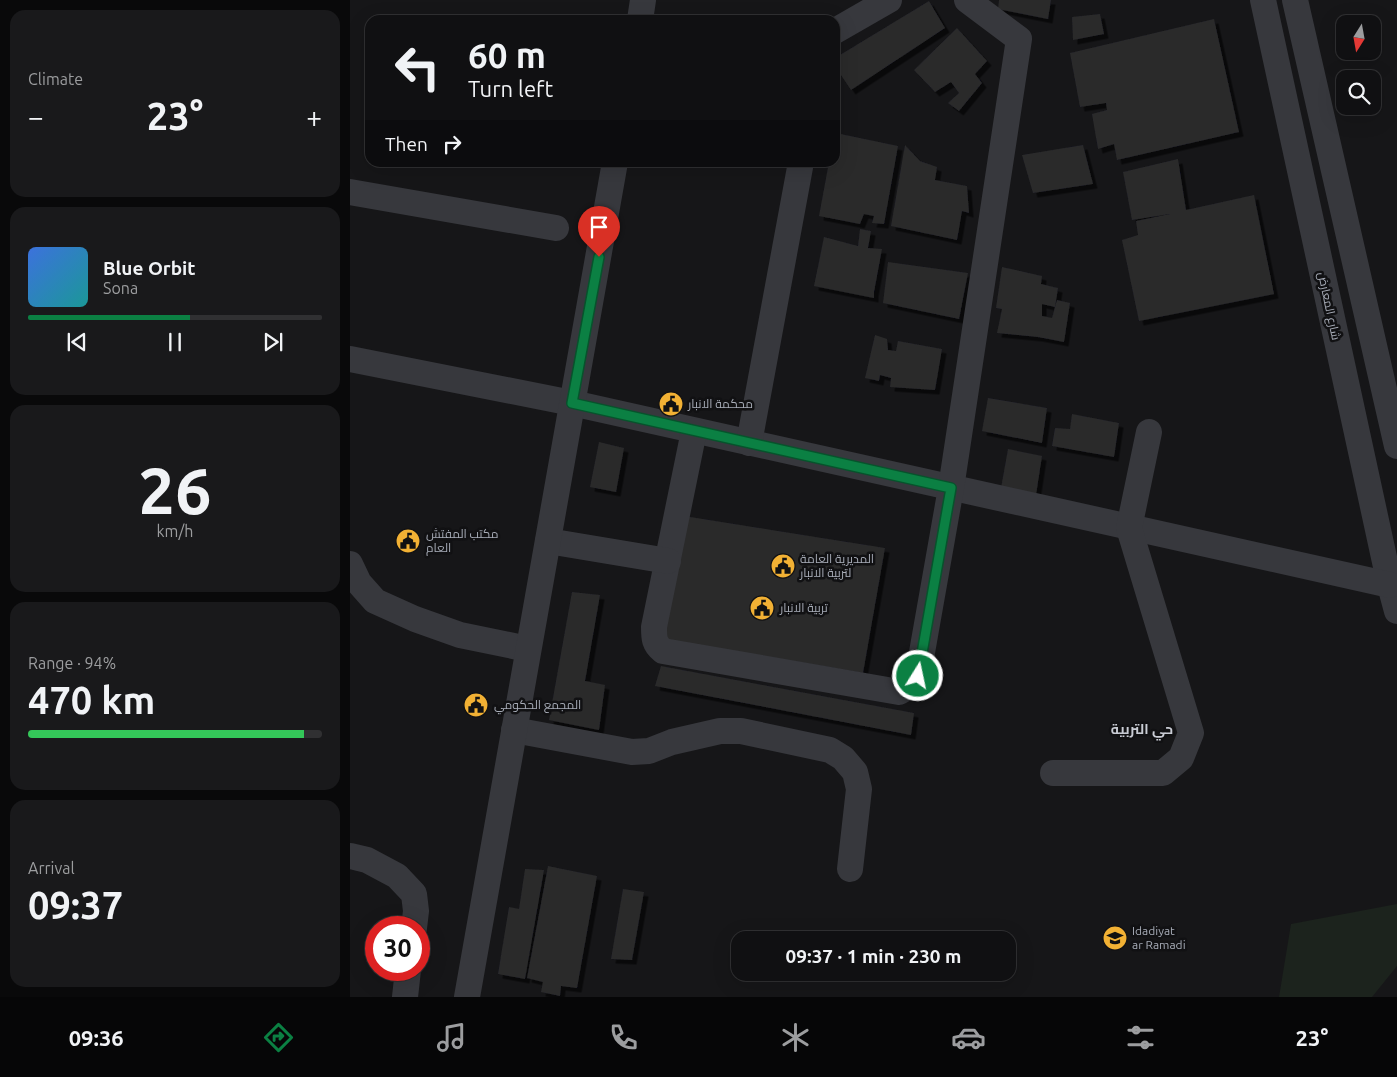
<!DOCTYPE html>
<meta charset="utf-8">
<style>
:root{--surface:#101012;--page:#19191b;--text:#f1f3f6;--muted:#9c9d9f;--line:#303032;--accent:#0b8043}
body{margin:0;font-family:Ubuntu,Cairo,sans-serif;background:var(--page);color:var(--text);height:100vh;display:flex;flex-direction:column;font-size:19px;white-space:nowrap}
*{box-sizing:border-box;margin:0}
p{font-size:16px;color:var(--muted)}
.icon{flex:none;width:28px;height:28px;fill:none;stroke:currentColor;stroke-width:2;stroke-linecap:round;stroke-linejoin:round}
.map{position:relative;flex:1;overflow:hidden}
.details{display:flex;flex-direction:column;gap:10px;padding:10px;background:#09090a;width:350px}
.details>*{flex:none}
.guide{position:absolute;left:15px;top:15px;width:475px;height:152px;border-radius:15px;box-shadow:0 5px 20px #0002,0 0 0 1px var(--line);background:#101012;color:var(--text);overflow:hidden}
.needle{width:32px;rotate:191deg}
.tools{position:absolute;left:986px;top:15px;display:grid;gap:10px}
.tools a{display:grid;place-items:center;width:45px;height:45px;border-radius:10px;background:var(--surface);box-shadow:0 5px 20px #0002,0 0 0 1px var(--line);font-size:25px}
.speed{position:absolute;left:15px;top:916px;display:flex;gap:10px;font-size:25px;font-weight:700;text-align:center}
.speed>*{display:grid;place-content:center;width:65px;height:65px;border-radius:50%;background:var(--surface);box-shadow:0 5px 20px #0002,0 0 0 1px var(--line);line-height:1}
.speed .limit{border:8px solid #d22;background:#fff;color:#111}
.pin{position:absolute;display:grid;place-items:center;width:42px;height:42px;color:#fff;margin:-51px -21px;border-radius:50% 50% 50% 0;rotate:-45deg;box-shadow:0 0 5px #0007}
.pin .icon{rotate:45deg}
.me{position:absolute;width:55px;margin:-28px;rotate:10deg;stroke-linejoin:round;filter:drop-shadow(0 0 4px #0008)}
.turn{display:flex;align-items:center;gap:18px;height:105px;padding:0 20px;font-size:22px}
.turn .icon{width:65px;height:65px;stroke-width:2.5}
.turn b{display:block;font-size:35px;line-height:42px}
.then{display:flex;align-items:center;height:48px;padding:0 20px;background:#0003;gap:10px;font-size:19px}
.big{font-size:38px;font-weight:700;line-height:1.1}
.details .widget{flex:1;display:flex;flex-direction:column;justify-content:center;gap:8px;min-width:0;padding:0 18px;border-radius:15px;background:var(--page)}
.details .dial{align-items:center;gap:0}
.dial b{font-size:65px;line-height:1}
.song{display:flex;align-items:center;gap:15px}
.cover{width:60px;height:60px;border-radius:8px;background:linear-gradient(135deg,hsl(220 70% 55%),hsl(180 70% 35%))}
.played{height:5px;border-radius:2px;background:linear-gradient(90deg,var(--accent) 55%,var(--line) 55%)}
.keys{display:flex;justify-content:space-around;direction:ltr}
.heat{display:flex;justify-content:space-between;align-items:center;font-size:28px;direction:ltr}
.charge{height:8px;border-radius:4px;background:linear-gradient(90deg,#34c759 94%,var(--line) 0)}
.trip{position:absolute;left:381px;top:931px;width:285px;height:50px;border-radius:15px;background:var(--surface);box-shadow:0 5px 20px #0002,0 0 0 1px var(--line);font-weight:700;line-height:50px;text-align:center}
.tabs{display:flex;height:80px;justify-content:space-around;align-items:center;background:#060607;color:var(--muted)}
.tabs .icon{width:35px;height:35px}
.tabs .active{color:var(--accent)}
.tabs b{font-size:22px;color:var(--text)}
main{display:flex;flex:1;min-height:0}
.map>svg:first-child{display:block}
</style>
<main>
<section class="details">
<div class="widget"><p>Climate</p>
<div class="heat"><a>−</a><b class="big">23°</b><a>+</a></div>
</div>
<div class="widget">
<div class="song"><i class="cover"></i><div><b>Blue Orbit</b><p>Sona</p></div></div>
<div class="played"></div>
<div class="keys"><svg class="icon" aria-label="previous" viewBox="0 0 24 24"><path d="M18 5L8 12l10 7zM5 5v14"/></svg><svg class="icon" aria-label="pause" viewBox="0 0 24 24"><path d="M8 5v14M16 5v14"/></svg><svg class="icon" aria-label="next" viewBox="0 0 24 24"><path d="M6 5l10 7-10 7zM19 5v14"/></svg></div>
</div>
<div class="widget dial"><b>26</b><p>km/h</p></div>
<div class="widget"><p>Range · 94%</p><b class="big">470 km</b><div class="charge"></div></div>
<div class="widget"><p>Arrival</p><b class="big">09:37</b></div>
</section>
<div class="map">
<svg width="1047" height="997" viewBox="0 0 1047 997">
<defs>
<filter id="shadow"><feDropShadow dx="4.5" dy="4.5" stdDeviation="0" flood-color="#0009"/></filter>
</defs>
<rect width="100%" height="100%" fill="#161618"/>
<path fill="#1c231d" d="M1047,904V966L1022,997H929L941,924Z"/>
<g fill="#29292c" fill-rule="evenodd" filter="url(#shadow)">
<path d="M649,0H701L698,19L648,9Z"/>
<path d="M579,1L595,28L501,90L485,66V58Z"/>
<path d="M750,14L754,34L723,40L722,17Z"/>
<path d="M864,19L889,132L767,160L764,144L748,149L742,114L757,110L756,103L730,107L720,53Z"/>
<path d="M607,28L637,61L625,74L632,83L609,111L598,103L609,93L601,82L585,92L564,70Z"/>
<path d="M486,133L548,146L534,224L522,223L524,216L514,214L510,224L469,216L479,162H485Z"/>
<path d="M555,145L570,161L587,167L585,180L617,186L619,213L612,211L607,240L541,226Z"/>
<path d="M733,145L743,184L683,193L672,155Z"/>
<path d="M828,159L836,210L904,195L924,294L789,321L772,240L788,235L786,221L820,214L782,220L773,172Z"/>
<path d="M510,229L521,231L518,248L532,249L524,292V298L464,286L474,237L508,246Z"/>
<path d="M538,262L618,273L609,319L533,303Z"/>
<path d="M652,267L692,276L691,284L708,288L705,307L707,300L720,303L714,342L688,337L647,333L652,309L646,308ZM692,304L705,307L702,318L692,316Z"/>
<path d="M525,335L537,339L538,350L546,351L548,341L592,349L585,390L540,387L541,378L530,375L529,381L515,378Z"/>
<path d="M638,398L697,408L692,443L632,431Z"/>
<path d="M722,414L769,423L764,457L702,446L705,428L720,429Z"/>
<path d="M249,442L274,448L266,492L240,487Z"/>
<path d="M658,449L692,456L686,495L651,488Z"/>
<path d="M334,516L535,548L513,673L313,639Z"/>
<path d="M222,592L250,595L235,681L255,685L249,730L199,720Z"/>
<path d="M311,666L564,713L561,735L305,686Z"/>
<path d="M198,866L247,876L227,988L211,986L210,996L191,992L193,982L177,978Z"/>
<path d="M175,869L194,870L175,979L148,974L159,907L169,909Z"/>
<path d="M273,889L294,892L282,960L261,959Z"/>
</g>
<g fill="none" stroke-linecap="round" stroke-linejoin="round">
<g stroke="#37383d" stroke-width="26">
<path d="M913,0L1040,585L1047,611"/>
<path d="M945,0L1047,446"/>
<path d="M290,20L293,0"/>
<path d="M485,31L539,0"/>
<path d="M0,192L206,228"/>
<path d="M0,359L222,403L1040,585"/>
<path d="M344,431L304,627C304,638 304,644 313,651L549,692L561,685L568,675L601,488L669,39L617,0"/>
<path d="M399,443L451,162"/>
<path d="M198,541L318,561"/>
<path d="M0,564L9,583L25,601L65,619L110,635L178,649"/>
<path d="M164,730L282,752L299,751L322,742L370,731H391L480,750L493,758L505,772L509,789L500,869"/>
<path d="M703,773H813L831,758L841,733L779,528L799,432"/>
<path d="M0,856L17,860L47,876L64,894L66,911L64,928"/>
<path d="M55,997L58,970"/>
<path d="M117,997L265,162"/>
</g>
</g>
<g fill="none" stroke-linecap="round" stroke-linejoin="round">
<defs>
<path id="route" d="M249,257L222,403L601,488L568,676"/>
</defs>
<use href="#route" stroke="#07532c" stroke-width="12"/>
<use href="#route" stroke="#0b8043" stroke-width="9"/>
</g>
<defs>
<symbol id="civic-disc" viewBox="-11 -11 22 22"><circle r="9.5" fill="#f2b134" stroke="#111113"/><path d="M-.6-6.5H3V-4.5H.6V-3L4-1V1h2V6H-6V1h2V-1L-.6-3ZM-1.2 2.5V6h2.4V2.5Z" fill="#111"/></symbol>
<symbol id="school-disc" viewBox="-11 -11 22 22"><circle r="9.5" fill="#f2b134" stroke="#111113"/><path d="M0-5L7-2L0 1L-7-2ZM-4 1L0 2.5L4 1V4Q0 6-4 4Z" fill="#111"/></symbol>
</defs>
<g fill-rule="evenodd">
<use href="#civic-disc" x="307" y="390" width="28" height="28"/>
<use href="#civic-disc" x="44" y="527" width="28" height="28"/>
<use href="#civic-disc" x="419" y="552" width="28" height="28"/>
<use href="#civic-disc" x="398" y="594" width="28" height="28"/>
<use href="#civic-disc" x="112" y="691" width="28" height="28"/>
<use href="#school-disc" x="751" y="924" width="28" height="28"/>
</g>
<g text-anchor="middle" stroke-width="5" stroke-linejoin="round" paint-order="stroke">
<g font-size="12" fill="#a8adb8" stroke="#111113">
<text transform="translate(979 306) rotate(78)" y="4">شارع المعارض</text>
</g>
<g font-size="12" fill="#a8adb8" stroke="#111113" text-anchor="start">
<text x="338" y="408">محكمة الانبار</text>
<text x="76" y="538">مكتب المفتش<tspan x="76" dy="14">العام</tspan></text>
<text x="450" y="563">المديرية العامة<tspan x="450" dy="14">لتربية الانبار</tspan></text>
<text x="430" y="612">تربية الانبار</text>
<text x="144" y="709">المجمع الحكومي</text>
<text x="782" y="935">Idadiyat<tspan x="782" dy="14">ar Ramadi</tspan></text>
</g>
<g font-size="14" font-weight="bold" fill="#c9ccd4" stroke="#111113">
<text x="792" y="734">حي التربية</text>
</g>
</g>
</svg>
<div class="tools">
<a><svg class="needle" viewBox="-14 -14 28 28"><path d="M0-13l5 13h-10z" fill="#e53935"/><path d="M0 13l5-13h-10z" fill="#9c9d9f"/></svg></a>
<a><svg class="icon" aria-label="search" viewBox="0 0 24 24"><circle cx="10" cy="10" r="6"/><path d="M15 15l6 6"/></svg></a>
</div>
<div class="speed"><div class="limit">30</div></div>
<div class="pin" style="left:249px;top:257px;background:#d93025"><svg class="icon" aria-label="arrive" viewBox="0 0 24 24"><path d="M6 21V4h12l-3 4 3 4H6"/></svg></div>
<svg class="me" style="left:568px;top:676px" viewBox="-20 -20 40 40"><circle r="17" fill="#0b8043" stroke="#fff" stroke-width="3"/><path d="M0-11L8 9 0 5-8 9z" fill="#fff"/></svg>
<div class="trip">09:37 · 1 min · 230 m</div>
<div class="guide">
<div class="turn"><svg class="icon" aria-label="left" viewBox="0 0 24 24"><path d="M17 20v-9H6M10 6l-5 5 5 5"/></svg><div><b>60 m</b>Turn left</div></div>
<div class="then">Then<svg class="icon" aria-label="right" viewBox="0 0 24 24"><path d="M7 20v-9h11M14 6l5 5-5 5"/></svg></div>
</div>
</div>
</main>
<nav class="tabs">
<b>09:36</b>
<svg class="icon active" aria-label="directions" viewBox="0 0 24 24"><path d="M12 3l9 9-9 9-9-9zM9 14v-3h6M13 9l2 2-2 2"/></svg>
<svg class="icon" aria-label="music" viewBox="0 0 24 24"><path d="M9 18V5l10-2v13"/><circle cx="6" cy="18" r="3"/><circle cx="16" cy="16" r="3"/></svg>
<svg class="icon" aria-label="phone" viewBox="0 0 24 24"><path d="M5 4h4l2 5-3 2q2 4 5 5l2-3 5 2v4C11 20 4 13 5 4z"/></svg>
<svg class="icon" aria-label="climate" viewBox="0 0 24 24"><path d="M12 3v18M4 7l16 10M4 17L20 7"/></svg>
<svg class="icon" aria-label="car" viewBox="0 0 24 24"><path d="M5 17H2v-5l4-1 3-4h7l3 4 3 1v5h-3M9 17h6M6 11h13"/><circle cx="7" cy="17" r="2"/><circle cx="17" cy="17" r="2"/></svg>
<svg class="icon" aria-label="filters" viewBox="0 0 24 24"><path d="M4 7h16M4 17h16"/><circle cx="9" cy="7" r="2"/><circle cx="15" cy="17" r="2"/></svg>
<b>23°</b>
</nav>
